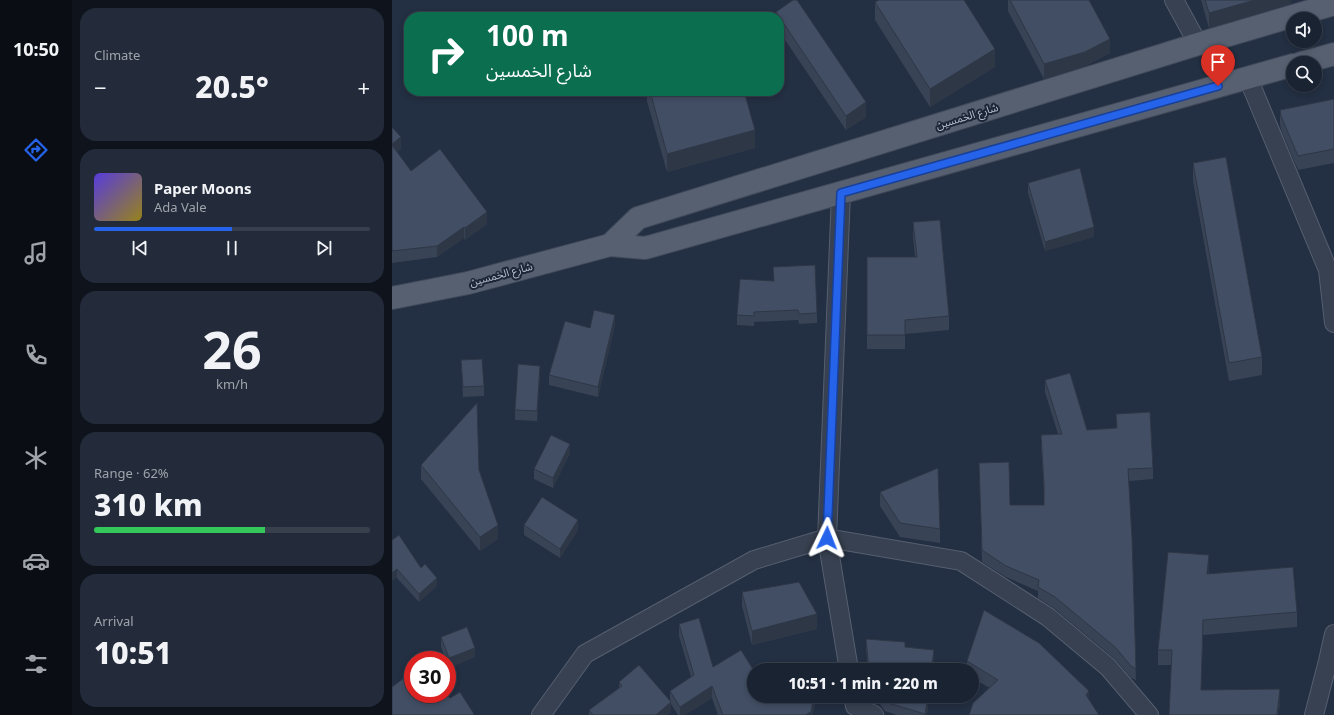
<!DOCTYPE html>
<meta charset="utf-8">
<style>
:root{--surface:#1a2332;--page:#232b3a;--text:#f1f3f6;--muted:#9fa4ac;--line:#38404d;--accent:#2563eb}
body{margin:0;font-family:"Noto Sans","Noto Sans Arabic",sans-serif;background:var(--page);color:var(--text);height:100vh;display:flex;flex-direction:column;font-size:15px;white-space:nowrap}
*{box-sizing:border-box;margin:0}
p{font-size:13px;color:var(--muted)}
.icon{flex:none;width:22px;height:22px;fill:none;stroke:currentColor;stroke-width:2;stroke-linecap:round;stroke-linejoin:round}
.map{position:relative;flex:1;overflow:hidden}
.details{display:flex;flex-direction:column;gap:8px;padding:8px;background:#0e131c;width:320px}
.details>*{flex:none}
.hud{position:absolute;left:12px;top:12px;width:380px;height:84px;border-radius:16px;box-shadow:0 2px 6px #0003,0 0 0 1px var(--line);background:#0b6e4f;color:#fff;overflow:hidden}
.buttons{position:absolute;left:894px;top:12px;display:grid;gap:8px}
.buttons a{display:grid;place-items:center;width:36px;height:36px;border-radius:50%;background:var(--surface);box-shadow:0 2px 6px #0003,0 0 0 1px var(--line);font-size:20px}
.speed{position:absolute;left:12px;top:651px;display:flex;gap:8px;font-size:20px;font-weight:700;text-align:center}
.speed>*{display:grid;place-content:center;width:52px;height:52px;border-radius:50%;background:var(--surface);box-shadow:0 2px 6px #0003,0 0 0 1px var(--line);line-height:1}
.speed .limit{border:6px solid #d22;background:#fff;color:#111}
.pin{position:absolute;display:grid;place-items:center;width:34px;height:34px;color:#fff;margin:-41px -17px;border-radius:50% 50% 50% 0;rotate:-45deg;box-shadow:0 0 4px #0007}
.pin .icon{rotate:45deg}
.me{position:absolute;width:44px;margin:-22px;rotate:2deg;stroke-linejoin:round;filter:drop-shadow(0 0 3px #0008)}
.turn{display:flex;align-items:center;gap:14px;height:84px;padding:0 16px;font-size:18px}
.turn .icon{width:52px;height:52px;stroke-width:2.5}
.turn b{display:block;font-size:28px;line-height:34px}
.big{font-size:30px;font-weight:800;line-height:1.1}
.details .card{flex:1;display:flex;flex-direction:column;justify-content:center;gap:6px;min-width:0;padding:0 14px;border-radius:16px;background:var(--page)}
.details .dial{align-items:center;gap:0}
.dial b{font-size:52px;line-height:1}
.song{display:flex;align-items:center;gap:12px}
.cover{width:48px;height:48px;border-radius:6px;background:linear-gradient(135deg,hsl(250 70% 55%),hsl(50 70% 35%))}
.played{height:4px;border-radius:2px;background:linear-gradient(90deg,var(--accent) 50%,var(--line) 50%)}
.keys{display:flex;justify-content:space-around;direction:ltr}
.heat{display:flex;justify-content:space-between;align-items:center;font-size:22px;direction:ltr}
.charge{height:6px;border-radius:3px;background:linear-gradient(90deg,#34c759 62%,var(--line) 0)}
.trip{position:absolute;left:355px;top:663px;width:232px;height:40px;border-radius:20px;background:var(--surface);box-shadow:0 2px 6px #0003,0 0 0 1px var(--line);font-weight:800;line-height:40px;text-align:center}
main{display:flex;flex:1;min-height:0}
.tabs{display:flex;flex-direction:column;width:72px;justify-content:space-around;align-items:center;background:#0a0e14;color:var(--muted)}
.tabs .icon{width:28px;height:28px}
.tabs .active{color:var(--accent)}
.tabs b{font-size:18px;color:var(--text)}
.map>svg:first-child{display:block}
</style>
<main>
<nav class="tabs">
<b>10:50</b>
<svg class="icon active" aria-label="directions" viewBox="0 0 24 24"><path d="M12 3l9 9-9 9-9-9zM9 14v-3h6M13 9l2 2-2 2"/></svg>
<svg class="icon" aria-label="music" viewBox="0 0 24 24"><path d="M9 18V5l10-2v13"/><circle cx="6" cy="18" r="3"/><circle cx="16" cy="16" r="3"/></svg>
<svg class="icon" aria-label="phone" viewBox="0 0 24 24"><path d="M5 4h4l2 5-3 2q2 4 5 5l2-3 5 2v4C11 20 4 13 5 4z"/></svg>
<svg class="icon" aria-label="climate" viewBox="0 0 24 24"><path d="M12 3v18M4 7l16 10M4 17L20 7"/></svg>
<svg class="icon" aria-label="car" viewBox="0 0 24 24"><path d="M5 17H2v-5l4-1 3-4h7l3 4 3 1v5h-3M9 17h6M6 11h13"/><circle cx="7" cy="17" r="2"/><circle cx="17" cy="17" r="2"/></svg>
<svg class="icon" aria-label="filters" viewBox="0 0 24 24"><path d="M4 7h16M4 17h16"/><circle cx="9" cy="7" r="2"/><circle cx="15" cy="17" r="2"/></svg>
</nav>
<section class="details">
<div class="card"><p>Climate</p>
<div class="heat"><a>−</a><b class="big">20.5°</b><a>+</a></div>
</div>
<div class="card">
<div class="song"><i class="cover"></i><div><b>Paper Moons</b><p>Ada Vale</p></div></div>
<div class="played"></div>
<div class="keys"><svg class="icon" aria-label="previous" viewBox="0 0 24 24"><path d="M18 5L8 12l10 7zM5 5v14"/></svg><svg class="icon" aria-label="pause" viewBox="0 0 24 24"><path d="M8 5v14M16 5v14"/></svg><svg class="icon" aria-label="next" viewBox="0 0 24 24"><path d="M6 5l10 7-10 7zM19 5v14"/></svg></div>
</div>
<div class="card dial"><b>26</b><p>km/h</p></div>
<div class="card"><p>Range · 62%</p><b class="big">310 km</b><div class="charge"></div></div>
<div class="card"><p>Arrival</p><b class="big">10:51</b></div>
</section>
<div class="map">
<svg width="942" height="715" viewBox="0 0 942 715">
<rect width="100%" height="100%" fill="#232f42"/>
<g fill="none" stroke-linecap="round" stroke-linejoin="round">
<defs>
<g id="street">
<path d="M782,0L806,44"/>
<path d="M856,78L936,270L942,323"/>
<path d="M449,193L435,538L457,670"/>
<path d="M461,696L463,706L482,715"/>
<path d="M149,715L193,654L362,560L435,538L569,561L656,617L716,667L757,715"/>
<path d="M922,715L936,661L942,634"/>
</g>
<g id="primary">
<path d="M909,63L942,54"/>
<path d="M218,245L246,218L806,44L942,4"/>
<path d="M0,298L76,283L218,245L253,248L901,65"/>
</g>
</defs>
<use href="#street" stroke="#555f6f" stroke-width="20"/>
<use href="#primary" stroke="#414a5a" stroke-width="24"/>
<use href="#street" stroke="#384151" stroke-width="18"/>
<use href="#primary" stroke="#566071" stroke-width="22"/>
</g>
<g fill="#394356">
<path d="M616,0H697L718,53L693,66L652,79L616,11Z"/>
<path d="M809,0H899V4L817,28Z"/>
<path d="M483,2L603,67L538,107L483,20Z"/>
<path d="M384,12L474,117L454,130L387,31V17H384Z"/>
<path d="M255,91H352L363,148L275,172L255,101Z"/>
<path d="M942,99V163L906,170L889,130L888,124V110Z"/>
<path d="M0,127L9,149L5,152L19,171L95,224L73,240L72,238L45,257L0,263Z"/>
<path d="M801,163L870,357V375L837,381L801,181Z"/>
<path d="M636,183L702,237L653,251L636,193Z"/>
<path d="M521,222L557,316V330L513,334V349H475V257H523L521,237Z"/>
<path d="M381,267L425,313V323L407,324L406,320L362,322V326L345,325V315L382,281Z"/>
<path d="M223,325L206,397L157,385V375L198,328Z"/>
<path d="M69,360L92,386V396L71,397Z"/>
<path d="M148,376L145,421L123,420V410Z"/>
<path d="M653,380L695,430L725,428L724,414L761,468V479L737,481L744,680L739,678L723,659L663,609L646,598V591L614,577L590,562L587,463L618,505H652V493L649,447V435L666,434L653,392Z"/>
<path d="M178,453L161,488L142,479V469Z"/>
<path d="M29,465L87,470L106,539L88,551L29,479Z"/>
<path d="M488,492L548,529V543L508,537L488,506Z"/>
<path d="M132,525L186,530L168,558L132,535Z"/>
<path d="M0,540L29,568L45,586L27,602L5,578Z"/>
<path d="M817,570V574L905,612V627L811,635L809,690L888,704L886,715H777L779,665H766V650Z"/>
<path d="M350,592L425,629L360,645L350,606Z"/>
<path d="M287,624L321,667L362,696L421,715H326L320,698L293,715H286L279,704V712L275,715H197V710L227,688V682L278,701V691L299,677L287,636Z"/>
<path d="M49,637L83,657L57,668L55,662V660H54L49,647Z"/>
<path d="M474,639L513,647L542,660L541,670H476L474,649Z"/>
<path d="M647,643L598,688L580,678V670H575V661Z"/>
<path d="M482,696H537L535,715H505L493,711Z"/>
</g>
<g fill="#2e3746">
<path d="M863,0H899V4L817,28V13Z"/>
<path d="M718,39V53L693,66L652,79V64Z"/>
<path d="M603,49V67L538,107V89Z"/>
<path d="M474,102V117L454,130V116Z"/>
<path d="M363,130V148L275,172V154Z"/>
<path d="M9,137V149L0,156V144Z"/>
<path d="M95,212V224L73,240V228Z"/>
<path d="M72,227V238L45,257V246Z"/>
<path d="M702,227V237L653,251V242Z"/>
<path d="M223,315V325L206,397V387Z"/>
<path d="M148,366V376L145,421V411Z"/>
<path d="M178,444V453L161,488V478Z"/>
<path d="M186,520V530L168,558V549Z"/>
<path d="M106,525V539L88,551V537Z"/>
<path d="M817,555V570L815,589V574Z"/>
<path d="M5,569V578L0,581V573Z"/>
<path d="M45,578V586L27,602V594Z"/>
<path d="M425,614V629L360,645V631Z"/>
<path d="M811,620V635L809,705V690Z"/>
<path d="M83,648V657L57,668V658Z"/>
<path d="M542,650V660L541,670H539Z"/>
<path d="M320,686V698L293,715H288V707Z"/>
<path d="M888,689V704L886,715H885Z"/>
<path d="M697,691V704L694,695Z"/>
<path d="M422,696H425L421,715H413Z"/>
<path d="M536,696H537L535,715H533Z"/>
<path d="M279,702V712L275,715H264Z"/>
</g>
<g fill="#424e64" stroke="#2e3746">
<path d="M401,0H405L474,102L454,116L384,12Z"/>
<path d="M487,0H572L603,49L538,89L483,2Z"/>
<path d="M618,0H697L718,39L693,52L652,64Z"/>
<path d="M813,0H863L817,13Z"/>
<path d="M258,91H352L363,130L275,154Z"/>
<path d="M942,99V149L906,156L889,116L888,110Z"/>
<path d="M0,127L9,137L0,144Z"/>
<path d="M0,145L19,171L48,149L95,212L73,228L72,227L45,246L0,251Z"/>
<path d="M834,157L870,357L837,363L801,163Z"/>
<path d="M688,168L702,227L653,242L636,183Z"/>
<path d="M548,220L557,316L513,320V335H475V257H525L521,222Z"/>
<path d="M423,265L425,313L407,314L406,310L362,312V316L345,315L348,279L382,281L381,267Z"/>
<path d="M202,310L223,315L206,387L157,375L173,321L198,328Z"/>
<path d="M90,359L92,386L71,387L69,360Z"/>
<path d="M126,364L148,366L145,411L123,410Z"/>
<path d="M678,373L695,430L725,428L724,414L758,412L761,468L736,469L740,537L744,669L739,666L723,647L663,597L646,587L647,580L614,566L590,550L587,463L617,462L618,505H652V484L649,435L670,434L653,380Z"/>
<path d="M85,403L87,470L106,525L88,537L29,465Z"/>
<path d="M159,435L178,444L161,478L142,469Z"/>
<path d="M546,468L548,529L508,523L488,492Z"/>
<path d="M150,497L186,520L168,549L132,525Z"/>
<path d="M7,535L29,568L33,564L45,578L27,594L5,569L0,573V540Z"/>
<path d="M776,552L817,555L815,574L901,567L905,612L811,620L809,690L888,689L885,715H777L780,650H766Z"/>
<path d="M407,582L425,614L360,631L350,592Z"/>
<path d="M592,610L647,643L697,691L694,695L707,715H577L581,703L606,680L575,661Z"/>
<path d="M307,618L321,667L349,650L362,671V696H422L419,712L413,715H331L320,686L288,707L278,691L302,675L287,624Z"/>
<path d="M75,627L83,648L57,658L49,637Z"/>
<path d="M474,639L513,642V647L542,650L539,670H477Z"/>
<path d="M247,665L279,702L264,715H201L197,710L230,686L227,682Z"/>
<path d="M21,671V694H54L58,698L68,692L82,714L81,715H0V687Z"/>
<path d="M489,696H536L533,714L493,702Z"/>
</g>
<g fill="none" stroke-linecap="round" stroke-linejoin="round">
<defs>
<path id="route" d="M435,538L449,193L826,86"/>
</defs>
<use href="#route" stroke="#184099" stroke-width="10"/>
<use href="#route" stroke="#2563eb" stroke-width="7"/>
</g>
<g text-anchor="middle" stroke-width="4" stroke-linejoin="round" paint-order="stroke">
<g font-size="11" fill="#b4bccc" stroke="#1c2636">
<text transform="translate(575 116) rotate(-17)" y="4">شارع الخمسين</text>
<text transform="translate(109 274) rotate(-15)" y="4">شارع الخمسين</text>
</g>
</g>
</svg>
<div class="buttons">
<a><svg class="icon" aria-label="sound" viewBox="0 0 24 24"><path d="M4 9h4l5-4v14l-5-4H4zM17 9q2 3 0 6"/></svg></a>
<a><svg class="icon" aria-label="search" viewBox="0 0 24 24"><circle cx="10" cy="10" r="6"/><path d="M15 15l6 6"/></svg></a>
</div>
<div class="speed"><div class="limit">30</div></div>
<div class="pin" style="left:826px;top:86px;background:#d93025"><svg class="icon" aria-label="arrive" viewBox="0 0 24 24"><path d="M6 21V4h12l-3 4 3 4H6"/></svg></div>
<svg class="me" style="left:435px;top:538px" viewBox="-20 -20 40 40"><path d="M0-17L14 15 0 8-14 15z" fill="#2563eb" stroke="#fff" stroke-width="4"/></svg>
<div class="trip">10:51 · 1 min · 220 m</div>
<div class="hud">
<div class="turn"><svg class="icon" aria-label="right" viewBox="0 0 24 24"><path d="M7 20v-9h11M14 6l5 5-5 5"/></svg><div><b>100 m</b>شارع الخمسين</div></div>
</div>
</div>
</main>
